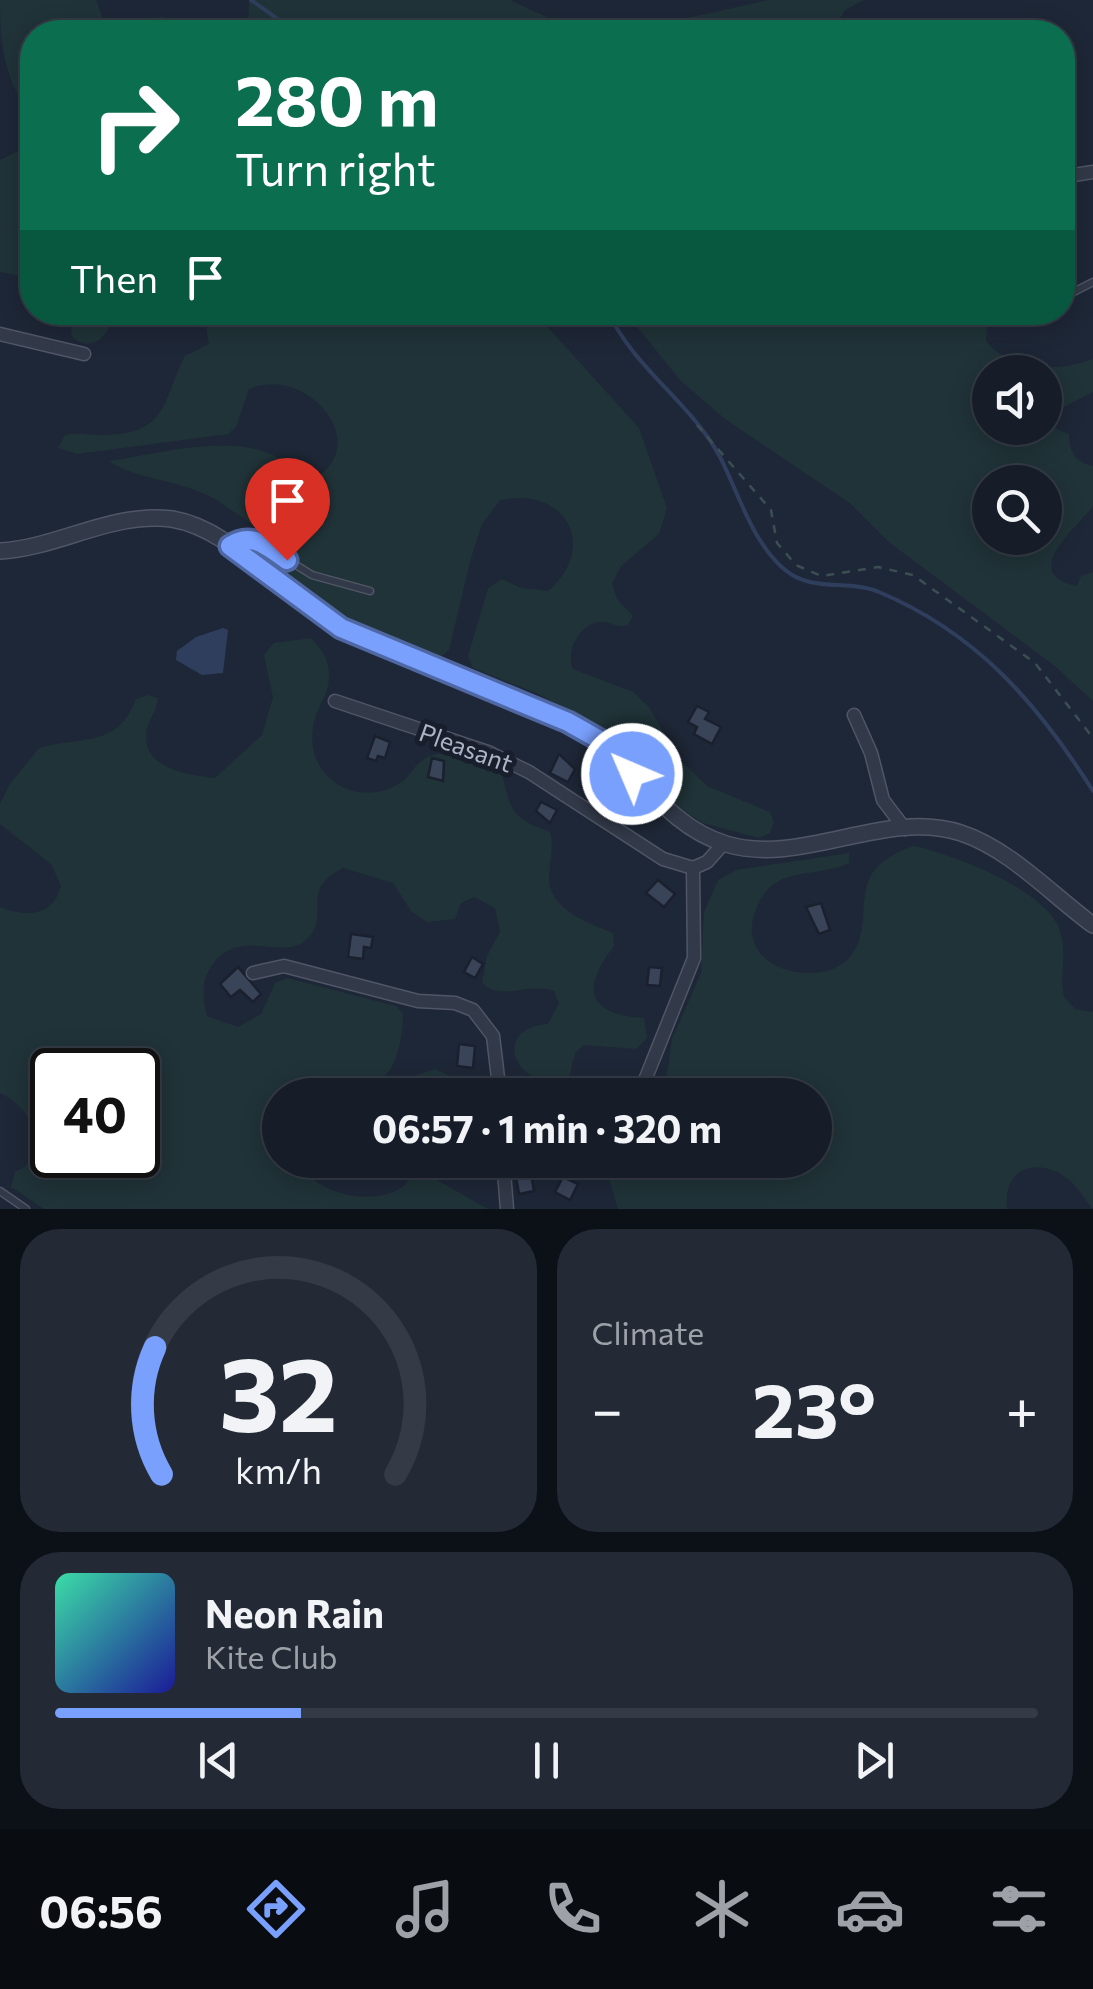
<!DOCTYPE html>
<meta charset="utf-8">
<style>
:root{--surface:#161d29;--page:#232a35;--text:#f1f3f6;--muted:#9ea2a8;--line:#353b46;--accent:#79a0fd}
body{margin:0;font-family:Commissioner,sans-serif;background:var(--page);color:var(--text);height:100vh;display:flex;flex-direction:column;font-size:38px;white-space:nowrap}
*{box-sizing:border-box;margin:0}
p{font-size:32px;color:var(--muted)}
.icon{flex:none;width:55px;height:55px;fill:none;stroke:currentColor;stroke-width:2;stroke-linecap:round;stroke-linejoin:round}
.map{position:relative;height:1209px;overflow:hidden}
.details{display:flex;flex-direction:column;gap:20px;padding:20px;background:#0c1017;flex:1}
.details>*{flex:none}
.banner{position:absolute;left:20px;top:20px;width:1055px;height:305px;border-radius:40px;box-shadow:0 5px 25px #0003,0 0 0 2px var(--line);background:#0b6e4f;color:#fff;overflow:hidden}
.tools{position:absolute;left:972px;top:355px;display:grid;gap:20px}
.tools a{display:grid;place-items:center;width:90px;height:90px;border-radius:50%;background:var(--surface);box-shadow:0 5px 25px #0003,0 0 0 2px var(--line);font-size:50px}
.speed{position:absolute;left:30px;top:1048px;display:flex;gap:20px;font-size:50px;font-weight:700;text-align:center}
.speed>*{display:grid;place-content:center;width:130px;height:130px;border-radius:50%;background:var(--surface);box-shadow:0 5px 25px #0003,0 0 0 2px var(--line);line-height:1}
.speed .limit{border:5px solid #111;border-radius:15px;background:#fff;color:#111}
.pin{position:absolute;display:grid;place-items:center;width:85px;height:85px;color:#fff;margin:-102px -42px;border-radius:50% 50% 50% 0;rotate:-45deg;box-shadow:0 0 10px #0007}
.pin .icon{rotate:45deg}
.me{position:absolute;width:110px;margin:-55px;rotate:315deg;stroke-linejoin:round;filter:drop-shadow(0 0 8px #0008)}
.turn{display:flex;align-items:center;gap:35px;height:210px;padding:0 50px;font-size:45px}
.turn .icon{width:130px;height:130px;stroke-width:2.5}
.turn b{display:block;font-size:70px;line-height:85px}
.then{display:flex;align-items:center;height:95px;padding:0 50px;background:#0003;gap:20px;font-size:38px}
.big{font-size:75px;font-weight:700;line-height:1.1}
.details .tile{flex:1;display:flex;flex-direction:column;justify-content:center;gap:15px;min-width:0;padding:0 35px;border-radius:40px;background:var(--page)}
.details .dial{align-items:center;gap:0}
.dial svg{height:260px;overflow:visible;fill:none;stroke:var(--line);stroke-width:7;stroke-linecap:round;text-anchor:middle}
.dial text{fill:var(--text);stroke:none}
.song{display:flex;align-items:center;gap:30px}
.cover{width:120px;height:120px;border-radius:15px;background:linear-gradient(135deg,hsl(160 70% 55%),hsl(240 70% 35%))}
.played{height:10px;border-radius:5px;background:linear-gradient(90deg,var(--accent) 25%,var(--line) 25%)}
.keys{display:flex;justify-content:space-around;direction:ltr}
.heat{display:flex;justify-content:space-between;align-items:center;font-size:55px;direction:ltr}
.details .tiles{flex:1;display:grid;gap:20px;grid-template-columns:1fr 1fr}
.tile:last-child{grid-column:span 2}
.trip{position:absolute;left:262px;top:1078px;width:570px;height:100px;border-radius:50px;background:var(--surface);box-shadow:0 5px 25px #0003,0 0 0 2px var(--line);font-weight:700;line-height:100px;text-align:center}
.tabs{display:flex;height:160px;justify-content:space-around;align-items:center;background:#090c10;color:var(--muted)}
.tabs .icon{width:70px;height:70px}
.tabs .active{color:var(--accent)}
.tabs b{font-size:45px;color:var(--text)}
.map>svg:first-child{display:block}
</style>
<div class="map">
<svg width="1093" height="1209" viewBox="0 0 1093 1209">
<rect width="100%" height="100%" fill="#1e2737"/>
<g fill="#203338" fill-rule="evenodd">
<path d="M0,0H96L104,21L162,17L217,32H32V120C5,77 0,51 0,0Z"/>
<path d="M249,0H510L553,20L638,29L769,0H864L845,10L832,32H248Z"/>
<path d="M32,133V278L0,272V160L27,147Z"/>
<path d="M70,313V312L119,313C108,330 96,356 72,337Z"/>
<path d="M192,313H535L639,428L667,508L659,534L621,566L612,584L617,599L633,616L628,625C616,628 614,623 604,622C581,620 565,650 573,669L633,692L649,707L680,760L707,786L770,812L774,822L770,833L759,838L703,823L678,807L608,732L538,694L473,668L468,656L488,588L502,579L521,588L548,591C600,546 565,486 500,500L482,524L471,558L449,650L438,659C385,641 326,621 287,580C278,571 278,556 272,545C263,530 238,515 224,505C186,478 139,482 109,461C162,454 255,425 293,471L323,473C367,433 302,366 249,389L236,427L228,434L77,454L58,448L65,435C78,432 90,436 104,435C169,434 162,400 185,356L209,344L206,325Z"/>
<path d="M626,313H1000L987,328L986,341C1012,372 1057,372 1093,359V392L1056,411L1052,420L1056,429L1069,434C1070,452 1074,462 1093,466V506C1081,524 1016,574 1077,586L1081,576L1093,572V701L1056,667L890,543L851,504L725,419L680,380ZM990,372H1045V428H990ZM990,482H1045V538H990Z"/>
<path d="M311,638C322,650 330,660 329,678C328,697 315,709 313,728C305,780 361,811 403,781C411,775 415,764 424,759C447,744 482,760 502,774C511,812 512,818 550,832C556,850 546,869 550,887C558,913 591,924 613,933L614,946C581,988 587,1015 644,1018L647,1038L636,1049L584,1045L575,1053L569,1078C515,1094 489,1028 548,1024L559,1003L554,991C526,982 501,1002 482,983L487,956L500,932L495,908L474,897L461,903L455,919L427,922L411,911L393,883L343,868C298,890 332,915 307,939C284,962 240,927 213,964C201,980 202,997 207,1016L238,1027L261,1014L275,983L287,978L396,1006L403,1014C400,1105 352,1095 280,1095V1160H298C320,1209 421,1209 413,1160H426L433,1178L488,1209H44L11,1187L15,1172C57,1154 30,1106 0,1093V907C27,918 53,916 61,886L51,864L0,824V804L9,785L39,748C81,736 118,748 136,699L147,695L158,698C157,712 146,722 146,737C146,770 191,775 215,778L262,735L273,697L264,655L274,643ZM52,1070H138V1155H52Z"/>
<path d="M914,846C953,855 1043,888 1059,928C1068,952 1059,974 1064,997L1075,1009L1093,1012V1209C1086,1201 1078,1187 1068,1179C1038,1156 1002,1167 1007,1209H618L608,1175L612,1160H815V1095H664L672,1039L701,973L704,912L718,880L736,870L849,853V863C816,879 774,864 757,907C752,920 749,930 755,944C767,976 827,983 849,958C882,919 836,872 914,846Z"/>
<path d="M435,1069L453,1078L457,1095H402L409,1078Z"/>
</g>
<path fill="#2f3e5d" d="M223,628L228,630L223,673L202,675L176,660L177,651L196,637Z"/>
<g fill="none" stroke-linecap="round" stroke-linejoin="round">
<g stroke="#2f3e5d" stroke-width="4">
<path d="M251,0L296,32"/>
<path d="M608,312C635,369 691,403 720,457C739,494 751,540 784,569C811,593 848,579 879,592C977,633 1038,704 1093,791"/>
</g>
</g>
<g fill="#3a4458" stroke="#1a202e" stroke-width="2.5">
<path d="M697,706L709,712L705,719L721,727L712,744L694,734L697,727L688,722Z"/>
<path d="M375,736L390,742L385,758L378,756L376,761L367,758Z"/>
<path d="M559,754L575,769L568,782L550,773Z"/>
<path d="M432,758L444,761L443,781L428,777Z"/>
<path d="M541,802L557,810L550,823L536,811Z"/>
<path d="M658,880L675,894L664,907L646,893Z"/>
<path d="M821,903L830,930L819,934L806,907Z"/>
<path d="M351,934L373,937L371,948L364,947L363,959L348,957Z"/>
<path d="M472,957L483,964L475,978L464,972Z"/>
<path d="M238,967L261,994L253,1002L240,990L231,997L220,984Z"/>
<path d="M649,967L662,968L660,986L647,985Z"/>
<path d="M459,1044L475,1046L473,1068L457,1066Z"/>
<path d="M531,1174L534,1191L519,1194L516,1177Z"/>
<path d="M563,1177L578,1184L570,1200L555,1192Z"/>
</g>
<g fill="none" stroke-linecap="round" stroke-linejoin="round">
<defs>
<g id="service">
<path d="M1062,298L1093,282"/>
<path d="M231,545L242,539L256,540L312,575L370,591"/>
<path d="M0,1191L26,1209"/>
</g>
<g id="minor">
<path d="M1062,177L1093,172"/>
<path d="M0,334L84,354"/>
<path d="M335,701L488,752L529,772L663,859L693,868"/>
<path d="M854,715L871,753L883,800L905,829"/>
<path d="M253,973L284,966L418,1001L455,1003L473,1010L493,1036L500,1095"/>
<path d="M639,1095L694,958L693,868L707,862L724,843"/>
<path d="M503,1160L507,1209"/>
</g>
<path id="tertiary" d="M0,551C58,548 113,511 172,519C220,527 257,568 293,596C379,662 490,680 584,730C636,764 663,825 726,844C803,867 885,808 961,833C1010,849 1052,895 1093,925"/>
</defs>
<use href="#service" stroke="#505666" stroke-width="9"/>
<use href="#minor" stroke="#505666" stroke-width="15"/>
<use href="#tertiary" stroke="#505666" stroke-width="18"/>
<path stroke="#3b4f53" stroke-width="2.5" stroke-dasharray="8 8" stroke-linecap="butt" d="M697,425L771,510L777,543L796,565L821,576L878,567L913,575L1035,663L1093,738"/>
<use href="#service" stroke="#323948" stroke-width="6"/>
<use href="#minor" stroke="#323948" stroke-width="12"/>
<use href="#tertiary" stroke="#323948" stroke-width="15"/>
</g>
<g fill="none" stroke-linecap="round" stroke-linejoin="round">
<defs>
<path id="route" d="M287,560C268,547 252,531 230,546L341,628L568,722L598,739L632,774"/>
</defs>
<use href="#route" stroke="#4f68a4" stroke-width="25"/>
<use href="#route" stroke="#79a0fd" stroke-width="18"/>
</g>
<g text-anchor="middle" stroke-width="10" stroke-linejoin="round" paint-order="stroke">
<g font-size="25" fill="#acb3c5" stroke="#181e2c">
<text transform="translate(466 748) rotate(20)" y="9">Pleasant</text>
</g>
</g>
</svg>
<div class="tools">
<a><svg class="icon" aria-label="sound" viewBox="0 0 24 24"><path d="M4 9h4l5-4v14l-5-4H4zM17 9q2 3 0 6"/></svg></a>
<a><svg class="icon" aria-label="search" viewBox="0 0 24 24"><circle cx="10" cy="10" r="6"/><path d="M15 15l6 6"/></svg></a>
</div>
<div class="speed"><div class="limit">40</div></div>
<div class="pin" style="left:287px;top:560px;background:#d93025"><svg class="icon" aria-label="arrive" viewBox="0 0 24 24"><path d="M6 21V4h12l-3 4 3 4H6"/></svg></div>
<svg class="me" style="left:632px;top:774px" viewBox="-20 -20 40 40"><circle r="17" fill="#79a0fd" stroke="#fff" stroke-width="3"/><path d="M0-11L8 9 0 5-8 9z" fill="#fff"/></svg>
<div class="trip">06:57 · 1 min · 320 m</div>
<div class="banner">
<div class="turn"><svg class="icon" aria-label="right" viewBox="0 0 24 24"><path d="M7 20v-9h11M14 6l5 5-5 5"/></svg><div><b>280 m</b>Turn right</div></div>
<div class="then">Then<svg class="icon" aria-label="arrive" viewBox="0 0 24 24"><path d="M6 21V4h12l-3 4 3 4H6"/></svg></div>
</div>
</div>
<section class="details">
<div class="tiles">
<div class="tile dial"><svg viewBox="0 0 100 80">
<path d="M14 69A42 42 0 1 1 86 69"/>
<path d="M14 69A42 42 0 0 1 12 30" stroke="#79a0fd"/>
<text x="50" y="56" font-size="32" font-weight="700">32</text>
<text x="50" y="72" font-size="11">km/h</text>
</svg></div>
<div class="tile"><p>Climate</p>
<div class="heat"><a>−</a><b class="big">23°</b><a>+</a></div>
</div>
<div class="tile">
<div class="song"><i class="cover"></i><div><b>Neon Rain</b><p>Kite Club</p></div></div>
<div class="played"></div>
<div class="keys"><svg class="icon" aria-label="previous" viewBox="0 0 24 24"><path d="M18 5L8 12l10 7zM5 5v14"/></svg><svg class="icon" aria-label="pause" viewBox="0 0 24 24"><path d="M8 5v14M16 5v14"/></svg><svg class="icon" aria-label="next" viewBox="0 0 24 24"><path d="M6 5l10 7-10 7zM19 5v14"/></svg></div>
</div>
</div>
</section>
<nav class="tabs">
<b>06:56</b>
<svg class="icon active" aria-label="directions" viewBox="0 0 24 24"><path d="M12 3l9 9-9 9-9-9zM9 14v-3h6M13 9l2 2-2 2"/></svg>
<svg class="icon" aria-label="music" viewBox="0 0 24 24"><path d="M9 18V5l10-2v13"/><circle cx="6" cy="18" r="3"/><circle cx="16" cy="16" r="3"/></svg>
<svg class="icon" aria-label="phone" viewBox="0 0 24 24"><path d="M5 4h4l2 5-3 2q2 4 5 5l2-3 5 2v4C11 20 4 13 5 4z"/></svg>
<svg class="icon" aria-label="climate" viewBox="0 0 24 24"><path d="M12 3v18M4 7l16 10M4 17L20 7"/></svg>
<svg class="icon" aria-label="car" viewBox="0 0 24 24"><path d="M5 17H2v-5l4-1 3-4h7l3 4 3 1v5h-3M9 17h6M6 11h13"/><circle cx="7" cy="17" r="2"/><circle cx="17" cy="17" r="2"/></svg>
<svg class="icon" aria-label="filters" viewBox="0 0 24 24"><path d="M4 7h16M4 17h16"/><circle cx="9" cy="7" r="2"/><circle cx="15" cy="17" r="2"/></svg>
</nav>
